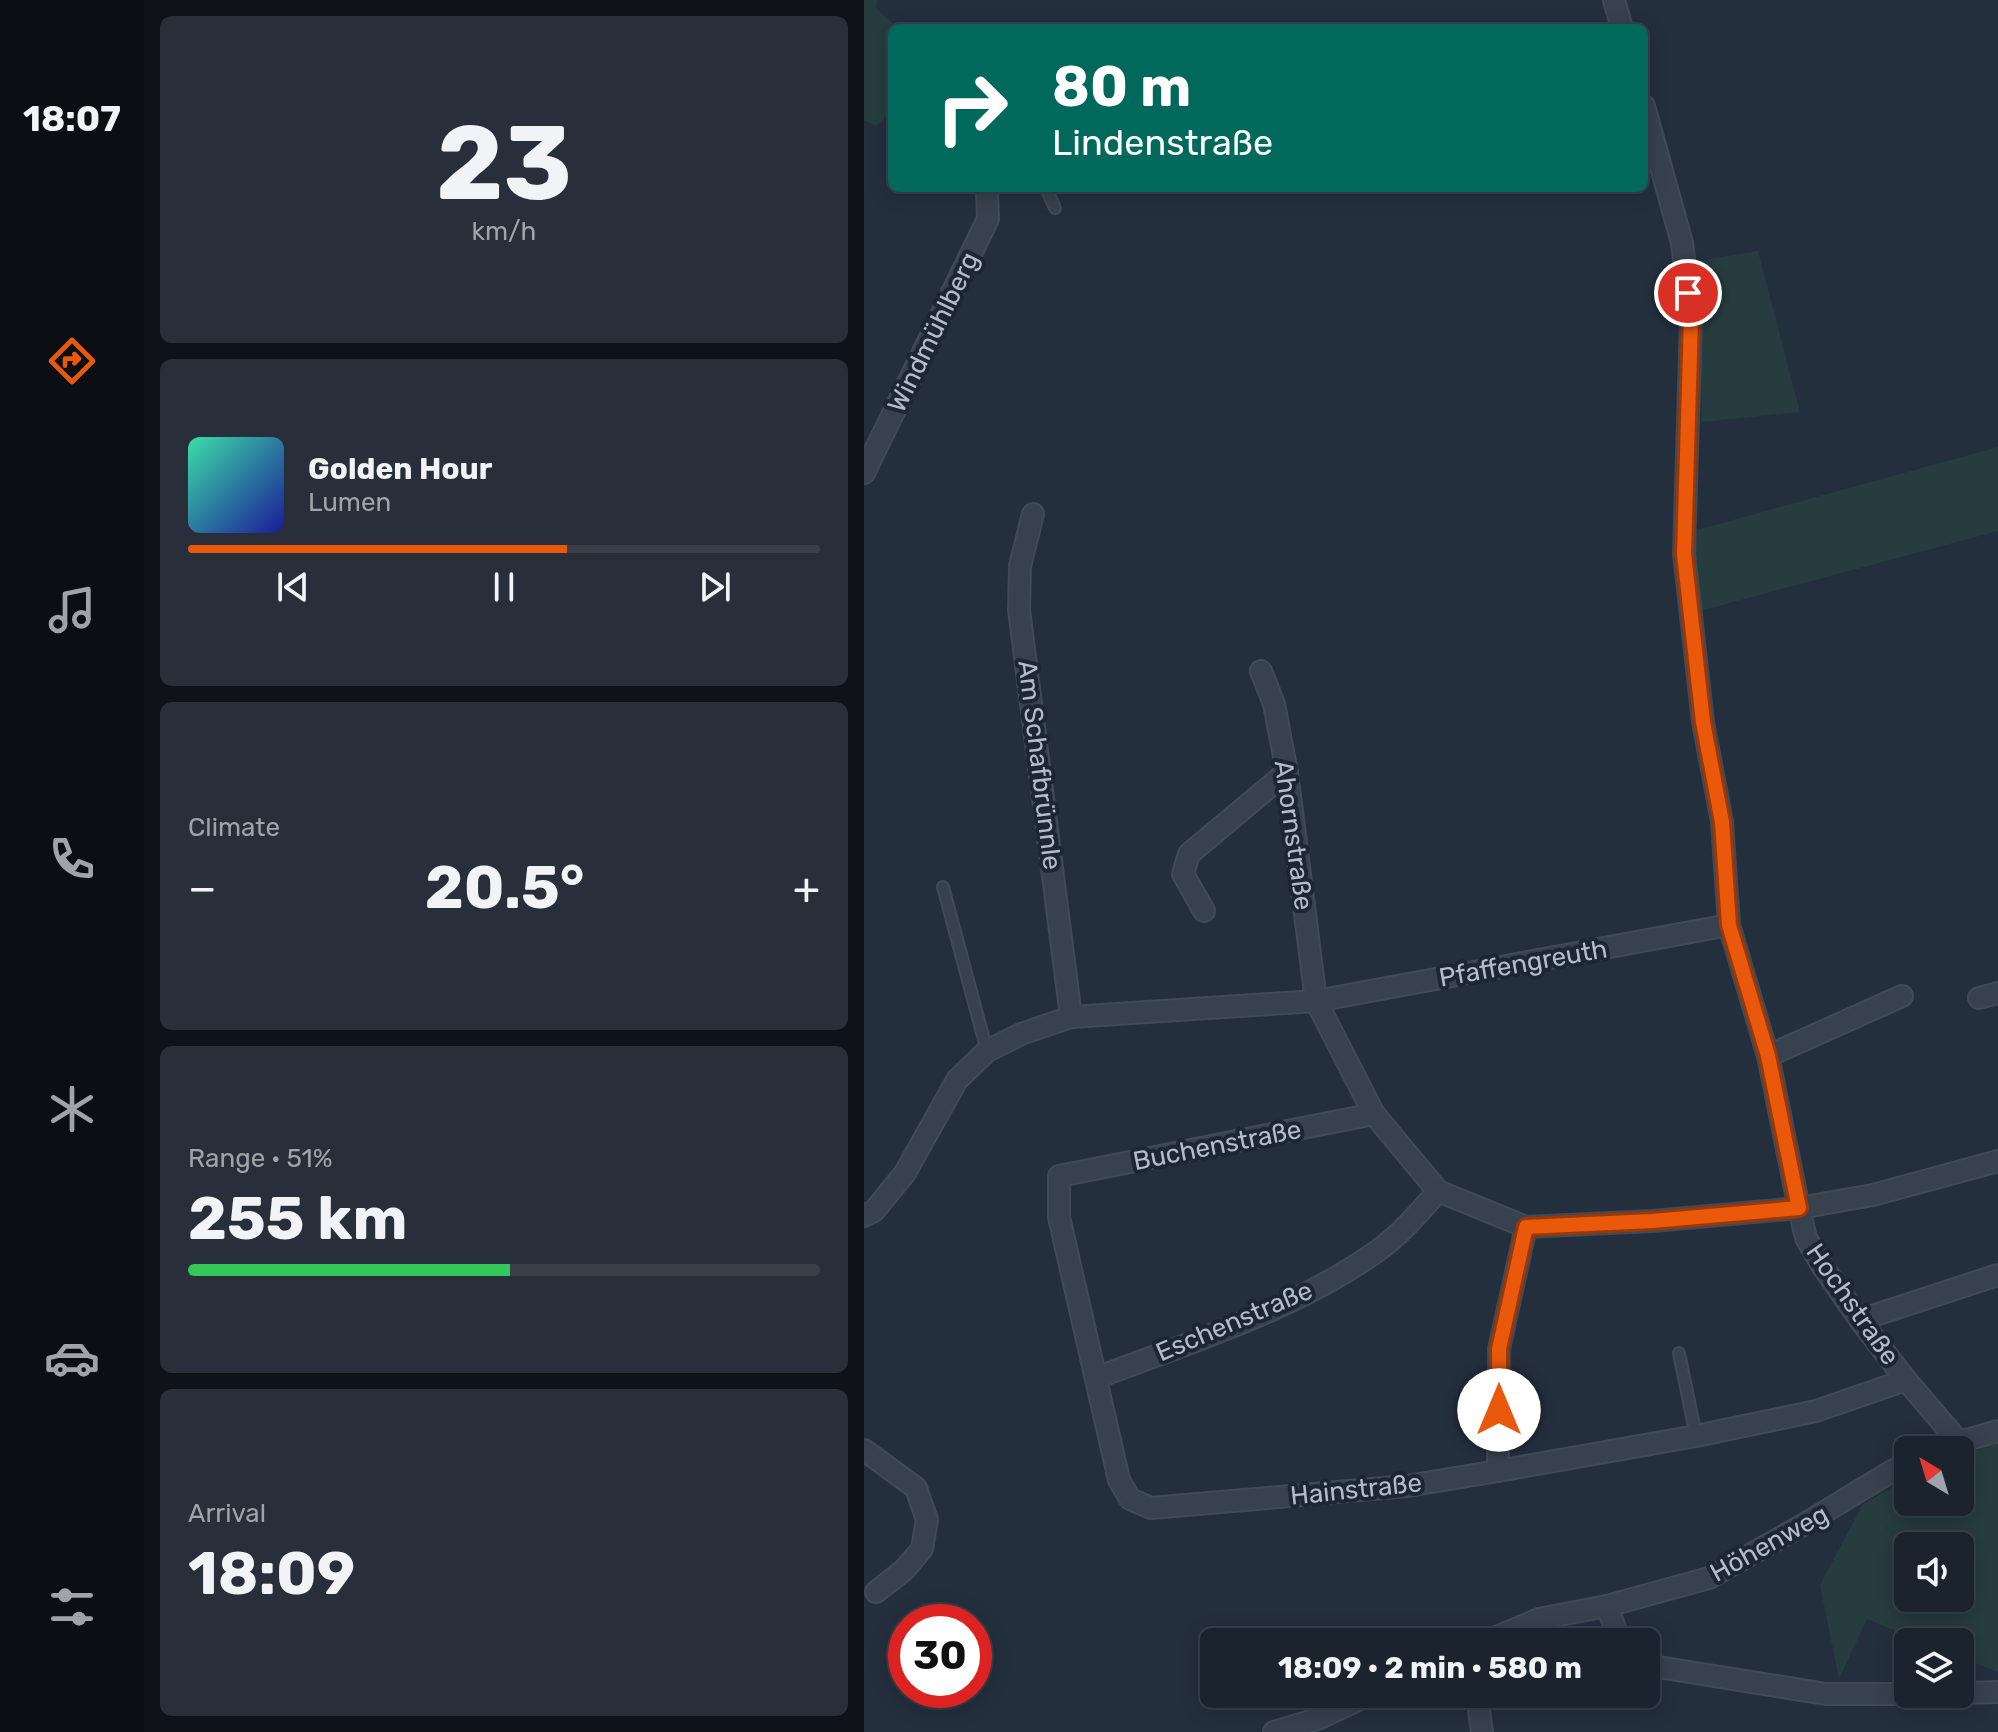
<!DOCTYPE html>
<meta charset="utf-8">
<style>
:root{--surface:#1b232e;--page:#282f3a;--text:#f1f3f6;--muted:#a0a4aa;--line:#39404a;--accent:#ea580c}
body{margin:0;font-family:Rubik,sans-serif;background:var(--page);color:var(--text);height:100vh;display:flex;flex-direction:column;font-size:30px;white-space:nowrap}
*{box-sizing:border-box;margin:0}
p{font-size:26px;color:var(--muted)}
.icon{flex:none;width:44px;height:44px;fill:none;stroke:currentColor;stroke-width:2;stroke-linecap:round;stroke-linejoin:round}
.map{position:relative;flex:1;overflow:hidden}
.panel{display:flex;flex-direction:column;gap:16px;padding:16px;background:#0f1319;width:720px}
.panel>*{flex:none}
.banner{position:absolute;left:24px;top:24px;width:760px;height:168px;border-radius:12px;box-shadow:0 4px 20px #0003,0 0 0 2px var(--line);background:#00695c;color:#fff;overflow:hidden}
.needle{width:52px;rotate:322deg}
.controls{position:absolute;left:1030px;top:1436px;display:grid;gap:16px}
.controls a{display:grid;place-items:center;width:80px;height:80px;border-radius:12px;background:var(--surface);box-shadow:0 4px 20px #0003,0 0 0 2px var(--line);font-size:40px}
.speed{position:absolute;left:24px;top:1604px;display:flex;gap:16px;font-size:40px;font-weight:700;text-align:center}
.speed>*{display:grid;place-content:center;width:104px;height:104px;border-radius:50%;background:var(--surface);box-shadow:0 4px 20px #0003,0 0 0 2px var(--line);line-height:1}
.speed .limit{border:12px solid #d22;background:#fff;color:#111}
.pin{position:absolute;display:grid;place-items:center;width:68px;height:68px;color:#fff;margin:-34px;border:4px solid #fff;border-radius:50%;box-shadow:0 2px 8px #0007}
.me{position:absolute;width:88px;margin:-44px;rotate:0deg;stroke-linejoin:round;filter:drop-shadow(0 0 6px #0008)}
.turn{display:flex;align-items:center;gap:28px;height:168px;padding:0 32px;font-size:36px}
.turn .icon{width:104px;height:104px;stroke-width:2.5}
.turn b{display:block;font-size:56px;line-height:68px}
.big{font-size:60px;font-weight:700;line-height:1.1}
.panel .tile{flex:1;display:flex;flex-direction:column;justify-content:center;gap:12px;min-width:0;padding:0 28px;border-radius:12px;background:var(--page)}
.panel .dial{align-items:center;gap:0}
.dial b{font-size:104px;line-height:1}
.song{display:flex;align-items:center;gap:24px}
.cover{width:96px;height:96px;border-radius:12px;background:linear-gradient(135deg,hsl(160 70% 55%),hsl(240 70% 35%))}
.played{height:8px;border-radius:4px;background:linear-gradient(90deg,var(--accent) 60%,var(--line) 60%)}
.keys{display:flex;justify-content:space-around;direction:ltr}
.heat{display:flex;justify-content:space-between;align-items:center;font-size:44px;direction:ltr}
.charge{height:12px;border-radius:6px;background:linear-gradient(90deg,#34c759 51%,var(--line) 0)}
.trip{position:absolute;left:336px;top:1628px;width:460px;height:80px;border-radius:12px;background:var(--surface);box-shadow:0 4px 20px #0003,0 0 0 2px var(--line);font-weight:700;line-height:80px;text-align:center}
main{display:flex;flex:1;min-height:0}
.menu{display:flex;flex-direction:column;width:144px;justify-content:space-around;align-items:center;background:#0b0e12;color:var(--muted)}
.menu .icon{width:56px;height:56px}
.menu .active{color:var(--accent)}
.menu b{font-size:36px;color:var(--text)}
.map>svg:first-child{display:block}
</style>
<main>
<nav class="menu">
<b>18:07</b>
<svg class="icon active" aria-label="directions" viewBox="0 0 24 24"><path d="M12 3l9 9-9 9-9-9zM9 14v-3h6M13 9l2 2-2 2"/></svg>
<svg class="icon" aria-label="music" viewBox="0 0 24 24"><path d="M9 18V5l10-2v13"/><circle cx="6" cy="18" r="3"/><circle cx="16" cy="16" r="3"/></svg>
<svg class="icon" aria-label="phone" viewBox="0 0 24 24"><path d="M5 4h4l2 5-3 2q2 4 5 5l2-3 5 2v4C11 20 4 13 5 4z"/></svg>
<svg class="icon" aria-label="climate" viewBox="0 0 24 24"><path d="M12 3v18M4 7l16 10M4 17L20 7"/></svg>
<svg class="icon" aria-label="car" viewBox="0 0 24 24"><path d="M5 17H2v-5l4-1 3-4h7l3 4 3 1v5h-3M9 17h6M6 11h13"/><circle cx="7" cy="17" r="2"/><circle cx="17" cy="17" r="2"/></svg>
<svg class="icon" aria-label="filters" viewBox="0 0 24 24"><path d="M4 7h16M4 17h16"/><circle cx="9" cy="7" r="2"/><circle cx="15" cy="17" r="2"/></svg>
</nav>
<section class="panel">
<div class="tile dial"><b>23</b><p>km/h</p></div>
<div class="tile">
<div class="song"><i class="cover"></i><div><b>Golden Hour</b><p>Lumen</p></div></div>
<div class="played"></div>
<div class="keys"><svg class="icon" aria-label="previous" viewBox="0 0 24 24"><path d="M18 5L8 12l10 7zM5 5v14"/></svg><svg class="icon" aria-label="pause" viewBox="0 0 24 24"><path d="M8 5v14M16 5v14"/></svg><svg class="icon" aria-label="next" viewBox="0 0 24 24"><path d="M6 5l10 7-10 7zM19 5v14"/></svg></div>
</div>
<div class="tile"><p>Climate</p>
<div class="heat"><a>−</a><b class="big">20.5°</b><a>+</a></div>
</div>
<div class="tile"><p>Range · 51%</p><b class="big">255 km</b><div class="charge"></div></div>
<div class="tile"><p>Arrival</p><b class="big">18:09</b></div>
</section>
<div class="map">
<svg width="1134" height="1732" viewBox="0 0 1134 1732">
<rect width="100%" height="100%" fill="#242f3e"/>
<g fill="#263c3f" fill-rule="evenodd">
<path d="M0,0H13L12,9L35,28H28V113L12,126L0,120Z"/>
<path d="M894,251L936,412L838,422L832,261Z"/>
<path d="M1134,447V531L836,611L829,531Z"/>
<path d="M1134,1444V1672L1096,1657V1642H1058L1003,1619L975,1679L956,1585L999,1504L1044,1478V1502H1096V1455ZM1096,1546V1598H1044V1546Z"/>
</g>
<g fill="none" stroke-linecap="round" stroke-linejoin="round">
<defs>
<g id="service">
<path d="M182,188L191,208"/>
<path d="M79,887L123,1051"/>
<path d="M815,1353L832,1436"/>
</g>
<g id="minor">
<path d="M750,0L758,28"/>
<path d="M780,106L818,243L827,319L820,554L839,722L858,822L865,925L904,1056L935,1208L942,1238L959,1267L996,1320L1042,1380L1095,1442"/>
<path d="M0,473L124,219L123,188"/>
<path d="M169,514L156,566L155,610L207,1017"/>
<path d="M397,671L410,704L423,772L452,1001L510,1114L574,1191L662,1227L788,1221L935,1208L1009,1195L1134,1161"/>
<path d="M340,911L319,874L325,854L423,772"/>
<path d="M1115,998L1134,993"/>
<path d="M904,1056L1038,996"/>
<path d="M510,1114L195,1176V1217L255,1480L266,1499L287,1508L543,1486L634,1471L832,1436L952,1411L1042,1380"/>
<path d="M0,1216L10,1211L41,1173L93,1080L123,1051L157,1034L207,1017L452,1001L865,925"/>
<path d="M996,1320L1134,1275"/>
<path d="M232,1378C327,1342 428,1311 512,1252C536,1235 555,1213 574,1191"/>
<path d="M0,1450L52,1488L63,1520L58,1549L40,1570L12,1592"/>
<path d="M1077,1450L1095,1442L1134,1431"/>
<path d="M634,1471L635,1349L662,1227"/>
<path d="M743,1606L756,1642"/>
<path d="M621,1642L675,1619L743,1606L845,1578L939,1525L1028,1471L1044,1464"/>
<path d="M782,1665L962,1694H1044"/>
<path d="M1096,1693L1134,1692"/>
<path d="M613,1694L618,1732"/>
<path d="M410,1732L456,1718L507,1694"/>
</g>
</defs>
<use href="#service" stroke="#414a57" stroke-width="14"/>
<use href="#minor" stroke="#414a57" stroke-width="24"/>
<use href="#service" stroke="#38414e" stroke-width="10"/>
<use href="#minor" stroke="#38414e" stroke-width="20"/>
</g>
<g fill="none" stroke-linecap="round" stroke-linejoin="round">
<defs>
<path id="route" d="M635,1410V1349L662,1227L788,1221L935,1208L904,1056L865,925L858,822L839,722L820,554L827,319L824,293"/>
</defs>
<use href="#route" stroke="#983908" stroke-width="20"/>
<use href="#route" stroke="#ea580c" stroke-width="14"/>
</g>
<g text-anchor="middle" stroke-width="8" stroke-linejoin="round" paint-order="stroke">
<g font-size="26" fill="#b4bcc9" stroke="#1d2633">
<text transform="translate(69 332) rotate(-64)" y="9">Windmühlberg</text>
<text transform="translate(176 765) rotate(83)" y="9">Am Schafbrünnle</text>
<text transform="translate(430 835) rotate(82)" y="9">Ahornstraße</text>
<text transform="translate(659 963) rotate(-10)" y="9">Pfaffengreuth</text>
<text transform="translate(353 1145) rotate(-11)" y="9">Buchenstraße</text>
<text transform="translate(989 1304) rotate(55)" y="9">Hochstraße</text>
<text transform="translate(370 1321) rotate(-23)" y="9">Eschenstraße</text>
<text transform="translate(492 1489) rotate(-6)" y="9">Hainstraße</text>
<text transform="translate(905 1543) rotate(-29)" y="9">Höhenweg</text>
</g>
</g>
</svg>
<div class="controls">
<a><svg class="needle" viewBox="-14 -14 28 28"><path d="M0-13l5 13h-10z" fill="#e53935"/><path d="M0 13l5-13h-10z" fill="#a0a4aa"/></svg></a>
<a><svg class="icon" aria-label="sound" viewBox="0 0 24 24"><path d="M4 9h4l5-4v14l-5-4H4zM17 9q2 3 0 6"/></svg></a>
<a><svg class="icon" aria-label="layers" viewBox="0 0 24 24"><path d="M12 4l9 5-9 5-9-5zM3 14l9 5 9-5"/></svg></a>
</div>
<div class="speed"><div class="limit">30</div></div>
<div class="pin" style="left:824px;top:293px;background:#d93025"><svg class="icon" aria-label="arrive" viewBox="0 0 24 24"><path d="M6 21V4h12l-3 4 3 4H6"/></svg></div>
<svg class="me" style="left:635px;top:1410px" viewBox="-20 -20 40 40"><circle r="19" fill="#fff"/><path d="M0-13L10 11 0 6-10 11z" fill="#ea580c"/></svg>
<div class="trip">18:09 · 2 min · 580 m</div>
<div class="banner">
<div class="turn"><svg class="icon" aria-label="right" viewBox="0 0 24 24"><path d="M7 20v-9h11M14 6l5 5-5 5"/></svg><div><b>80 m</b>Lindenstraße</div></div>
</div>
</div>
</main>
